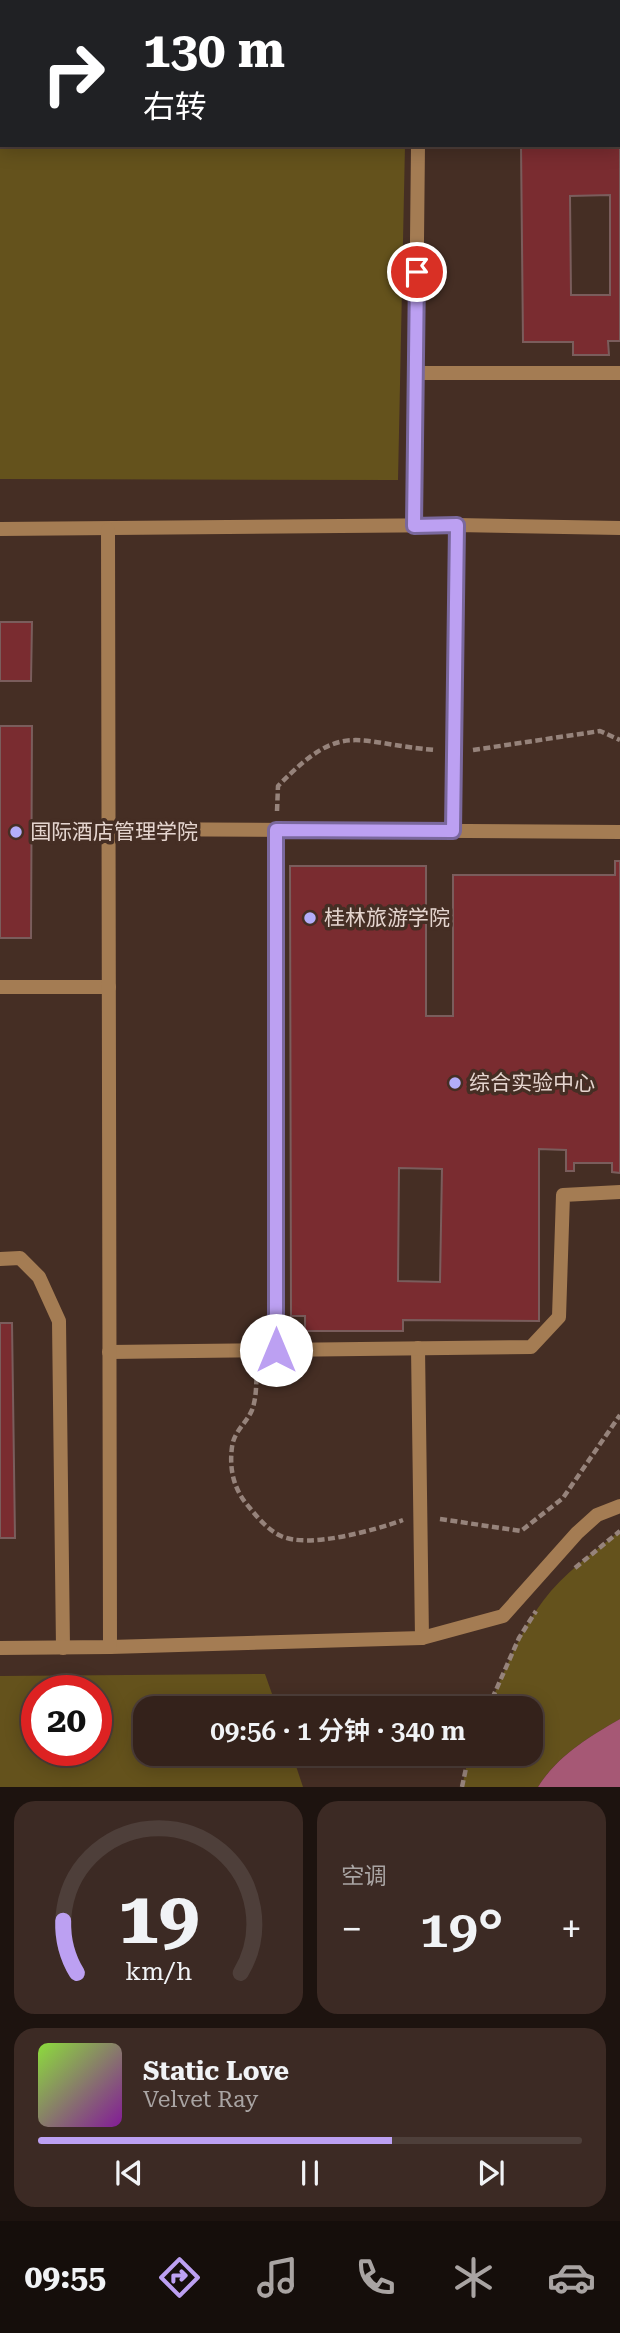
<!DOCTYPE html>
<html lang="zh">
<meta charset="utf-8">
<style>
:root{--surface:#34221b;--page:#3c2a24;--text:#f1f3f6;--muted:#a9a4a3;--line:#4e3f3a;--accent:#bca0f2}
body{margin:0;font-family:"Roboto Serif","Noto Sans SC",serif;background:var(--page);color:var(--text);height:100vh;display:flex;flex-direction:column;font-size:26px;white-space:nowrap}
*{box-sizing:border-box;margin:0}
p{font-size:23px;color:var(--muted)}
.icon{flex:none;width:38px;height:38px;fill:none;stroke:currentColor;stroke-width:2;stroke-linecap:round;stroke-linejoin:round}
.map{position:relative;height:1787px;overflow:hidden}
.drawer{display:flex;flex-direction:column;gap:14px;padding:14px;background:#1d130f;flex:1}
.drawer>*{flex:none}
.hud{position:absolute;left:0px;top:0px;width:621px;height:147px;box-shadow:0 4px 18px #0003,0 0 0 2px var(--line);background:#202124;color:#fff;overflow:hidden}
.speed{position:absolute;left:21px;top:1675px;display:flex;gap:14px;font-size:35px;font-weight:700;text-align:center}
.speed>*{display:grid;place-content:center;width:91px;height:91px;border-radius:50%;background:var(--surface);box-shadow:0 4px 18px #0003,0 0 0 2px var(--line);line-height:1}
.speed .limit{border:10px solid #d22;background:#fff;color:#111}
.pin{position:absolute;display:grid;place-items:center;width:60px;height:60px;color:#fff;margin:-30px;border:4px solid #fff;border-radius:50%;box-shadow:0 2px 7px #0007}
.me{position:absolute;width:77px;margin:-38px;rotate:0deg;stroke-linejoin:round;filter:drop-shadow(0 0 5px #0008)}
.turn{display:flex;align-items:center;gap:24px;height:147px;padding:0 28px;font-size:32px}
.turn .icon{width:91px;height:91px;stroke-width:2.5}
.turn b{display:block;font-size:49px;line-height:60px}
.big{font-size:52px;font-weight:600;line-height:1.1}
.drawer .card{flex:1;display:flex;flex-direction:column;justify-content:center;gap:10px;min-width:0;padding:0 24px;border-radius:21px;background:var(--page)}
.drawer .dial{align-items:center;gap:0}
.dial svg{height:182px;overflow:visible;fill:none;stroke:var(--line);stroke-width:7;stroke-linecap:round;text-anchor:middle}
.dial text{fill:var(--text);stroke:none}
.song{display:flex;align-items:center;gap:21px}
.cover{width:84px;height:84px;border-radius:10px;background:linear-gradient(135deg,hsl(90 70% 55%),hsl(290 70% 35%))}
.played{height:7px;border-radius:4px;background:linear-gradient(90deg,var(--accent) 65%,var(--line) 65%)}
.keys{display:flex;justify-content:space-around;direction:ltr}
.heat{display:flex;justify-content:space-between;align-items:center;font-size:38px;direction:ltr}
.drawer .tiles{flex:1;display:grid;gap:14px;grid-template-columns:1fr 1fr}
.card:last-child{grid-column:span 2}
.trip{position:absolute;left:133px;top:1696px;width:410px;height:70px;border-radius:21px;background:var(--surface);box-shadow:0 4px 18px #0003,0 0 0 2px var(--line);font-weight:600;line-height:70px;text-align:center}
.dock{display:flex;height:112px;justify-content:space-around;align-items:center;background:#150e0b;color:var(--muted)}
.dock .icon{width:49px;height:49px}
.dock .selected{color:var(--accent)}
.dock b{font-size:32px;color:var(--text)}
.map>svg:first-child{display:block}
</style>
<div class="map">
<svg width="620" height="1787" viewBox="0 0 620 1787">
<rect width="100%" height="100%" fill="#452e24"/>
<g fill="#64521c" fill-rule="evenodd">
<path d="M0,0H620V67V2H2V145H405L398,480L0,479Z"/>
<path d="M620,1531V1719C590,1736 556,1757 538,1787H462L469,1754H530V1708H488C505,1671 519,1633 543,1601C564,1573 593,1553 620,1531Z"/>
<path d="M265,1674L277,1708H145V1754H292L303,1787H0V1676ZM96,1690V1750H37V1690Z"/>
</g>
<path fill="#a65875" d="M620,1719V1787H538C556,1757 590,1736 620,1719Z"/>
<g fill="#7a2c30" stroke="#7a5d5c" stroke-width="2" fill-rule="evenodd">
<path d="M620,133V341H608L609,355H573V342H523L521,145H620ZM610,195V295H571L570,196Z"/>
<path d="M0,622H32L31,681H0Z"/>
<path d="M0,726H32L31,938H0Z"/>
<path d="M615,861H620V1173L612,1172V1163H574V1171H566V1150L539,1149V1321L403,1320V1331H305V1316H291L290,866H426V1016H453V875H615ZM399,1168L442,1169L440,1282L398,1281Z"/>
<path d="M0,1323H12L15,1538H0Z"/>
</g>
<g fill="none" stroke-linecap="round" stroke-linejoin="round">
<g stroke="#96837b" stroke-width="4.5" stroke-dasharray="7 3.5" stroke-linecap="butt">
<path d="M473,750L600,731L620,740"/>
<path d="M277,811L278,786C344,718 354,744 436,750"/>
<path d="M257,1367C256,1381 257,1397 252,1410C246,1424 234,1431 232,1447C229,1470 234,1490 249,1507C258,1518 268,1530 281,1536C309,1549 375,1530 403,1520"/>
<path d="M440,1519L521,1531L563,1498L620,1415"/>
<path d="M575,1568L620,1531"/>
<path d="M488,1708L519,1638L536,1611"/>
<path d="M462,1787L469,1754"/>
</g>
<g stroke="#a47c53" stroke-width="14">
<path d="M416,373H620"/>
<path d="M414,526L418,145"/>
<path d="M109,829L620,832"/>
<path d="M276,830V1350"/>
<path d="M453,831L457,525"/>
<path d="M0,987H109"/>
<path d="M0,1259L20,1258L39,1277L59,1321L63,1648"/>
<path d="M418,1348L422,1638"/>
<path d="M109,1352L531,1347L559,1317L563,1195L620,1192"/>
</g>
<g stroke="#a47c53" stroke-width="14">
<path d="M0,529L457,525L620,528"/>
<path d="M110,1647L422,1638L503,1616L577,1533L597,1515L620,1506"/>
<path d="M0,1648L110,1647L108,530"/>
</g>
</g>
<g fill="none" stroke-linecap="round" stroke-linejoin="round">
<defs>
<path id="route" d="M276,1350V830L453,831L457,525L414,526L417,272"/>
</defs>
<use href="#route" stroke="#7a689d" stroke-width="18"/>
<use href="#route" stroke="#bca0f2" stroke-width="12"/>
</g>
<g fill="#b3adf9" stroke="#452e24" stroke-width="2.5">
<circle cx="16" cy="832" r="7"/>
<circle cx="310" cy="918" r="7"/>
<circle cx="455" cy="1083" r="7"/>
</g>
<g text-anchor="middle" stroke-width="7" stroke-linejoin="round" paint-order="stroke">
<g font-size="21" fill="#e5d5cf" stroke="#452e24" text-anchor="start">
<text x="30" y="839">国际酒店管理学院</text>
<text x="324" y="925">桂林旅游学院</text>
<text x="469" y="1090">综合实验中心</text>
</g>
</g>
</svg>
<div class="speed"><div class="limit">20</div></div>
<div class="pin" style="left:417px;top:272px;background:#d93025"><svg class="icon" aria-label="arrive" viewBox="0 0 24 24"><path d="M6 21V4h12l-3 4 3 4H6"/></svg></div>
<svg class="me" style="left:276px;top:1350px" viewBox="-20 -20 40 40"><circle r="19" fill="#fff"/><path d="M0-13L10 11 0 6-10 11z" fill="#bca0f2"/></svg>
<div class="trip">09:56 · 1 分钟 · 340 m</div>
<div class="hud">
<div class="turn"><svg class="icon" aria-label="right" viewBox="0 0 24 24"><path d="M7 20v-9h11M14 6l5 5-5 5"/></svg><div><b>130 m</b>右转</div></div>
</div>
</div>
<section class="drawer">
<div class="tiles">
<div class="card dial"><svg viewBox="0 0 100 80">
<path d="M14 69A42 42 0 1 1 86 69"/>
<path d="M14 69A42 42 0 0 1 8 46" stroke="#bca0f2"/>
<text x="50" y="56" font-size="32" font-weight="700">19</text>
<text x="50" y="72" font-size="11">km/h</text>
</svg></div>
<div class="card"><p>空调</p>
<div class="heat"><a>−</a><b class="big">19°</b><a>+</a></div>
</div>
<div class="card">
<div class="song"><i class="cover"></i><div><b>Static Love</b><p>Velvet Ray</p></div></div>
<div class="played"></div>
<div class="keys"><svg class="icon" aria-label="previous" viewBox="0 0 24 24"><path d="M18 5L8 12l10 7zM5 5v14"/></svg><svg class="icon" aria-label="pause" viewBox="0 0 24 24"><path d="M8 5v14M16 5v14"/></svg><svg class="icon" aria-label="next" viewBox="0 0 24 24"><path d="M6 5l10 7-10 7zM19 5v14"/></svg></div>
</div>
</div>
</section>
<nav class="dock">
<b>09:55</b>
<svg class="icon selected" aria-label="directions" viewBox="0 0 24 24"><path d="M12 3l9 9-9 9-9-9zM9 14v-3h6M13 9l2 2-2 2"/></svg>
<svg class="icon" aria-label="music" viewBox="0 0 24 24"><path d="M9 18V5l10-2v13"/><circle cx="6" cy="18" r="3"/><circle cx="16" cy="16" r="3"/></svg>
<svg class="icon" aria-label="phone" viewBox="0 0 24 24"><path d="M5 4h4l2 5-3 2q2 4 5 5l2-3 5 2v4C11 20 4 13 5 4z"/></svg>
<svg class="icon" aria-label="climate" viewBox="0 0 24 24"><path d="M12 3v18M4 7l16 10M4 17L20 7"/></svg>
<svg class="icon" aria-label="car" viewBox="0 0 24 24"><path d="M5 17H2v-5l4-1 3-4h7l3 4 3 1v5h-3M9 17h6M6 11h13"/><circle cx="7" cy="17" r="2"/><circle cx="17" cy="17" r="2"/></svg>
</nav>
